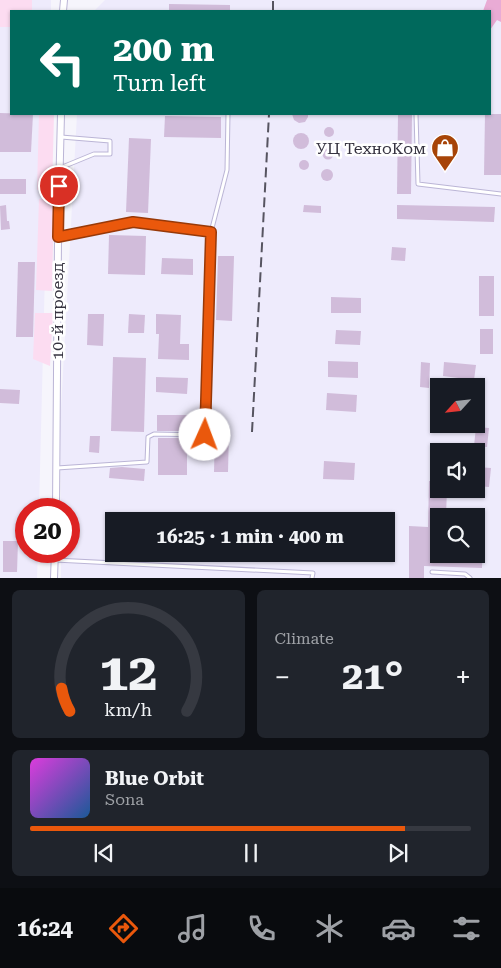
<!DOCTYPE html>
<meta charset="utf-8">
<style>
:root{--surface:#171b24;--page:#20242c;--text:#f1f3f6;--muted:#9ea1a6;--line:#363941;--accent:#ea580c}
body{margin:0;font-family:"Roboto Serif",serif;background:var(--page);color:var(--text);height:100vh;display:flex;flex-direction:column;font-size:19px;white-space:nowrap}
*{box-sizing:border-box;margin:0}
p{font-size:16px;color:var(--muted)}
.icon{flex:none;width:28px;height:28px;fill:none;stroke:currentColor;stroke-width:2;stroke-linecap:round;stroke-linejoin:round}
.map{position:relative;height:578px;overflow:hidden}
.panel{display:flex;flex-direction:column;gap:12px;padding:12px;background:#0d0f14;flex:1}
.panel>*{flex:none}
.hud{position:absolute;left:10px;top:10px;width:481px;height:105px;border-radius:0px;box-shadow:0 1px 4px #0004;background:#00695c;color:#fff;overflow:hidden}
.needle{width:32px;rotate:243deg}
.buttons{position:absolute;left:430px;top:378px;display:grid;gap:10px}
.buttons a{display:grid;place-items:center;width:55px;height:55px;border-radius:0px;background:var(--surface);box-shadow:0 1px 4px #0004;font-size:25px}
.speed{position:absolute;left:15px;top:498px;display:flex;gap:10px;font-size:25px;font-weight:700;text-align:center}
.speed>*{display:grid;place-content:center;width:65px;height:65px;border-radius:50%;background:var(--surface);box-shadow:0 1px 4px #0004;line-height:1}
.speed .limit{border:8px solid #d22;background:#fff;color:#111}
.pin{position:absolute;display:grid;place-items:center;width:42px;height:42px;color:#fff;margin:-21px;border:2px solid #fff;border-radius:50%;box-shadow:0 1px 5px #0007}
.me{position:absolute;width:55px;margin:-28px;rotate:2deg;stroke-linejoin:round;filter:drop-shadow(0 0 4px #0008)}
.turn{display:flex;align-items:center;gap:18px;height:105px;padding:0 20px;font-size:22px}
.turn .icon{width:65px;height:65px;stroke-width:2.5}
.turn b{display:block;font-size:35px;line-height:42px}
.big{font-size:38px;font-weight:700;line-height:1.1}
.panel .tile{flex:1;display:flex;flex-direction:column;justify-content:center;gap:8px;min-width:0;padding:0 18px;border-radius:8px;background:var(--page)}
.panel .dial{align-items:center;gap:0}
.dial svg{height:130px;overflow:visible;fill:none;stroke:var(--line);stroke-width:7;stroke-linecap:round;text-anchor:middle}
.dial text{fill:var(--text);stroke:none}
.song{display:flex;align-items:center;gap:15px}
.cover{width:60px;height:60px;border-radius:8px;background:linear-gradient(135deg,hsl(300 70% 55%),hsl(210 70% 35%))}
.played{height:5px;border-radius:2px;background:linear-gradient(90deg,var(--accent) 85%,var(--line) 85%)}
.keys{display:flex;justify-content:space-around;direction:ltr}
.heat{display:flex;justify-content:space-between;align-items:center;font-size:28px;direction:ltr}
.panel .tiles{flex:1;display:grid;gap:12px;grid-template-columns:1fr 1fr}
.tile:last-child{grid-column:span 2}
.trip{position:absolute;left:105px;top:512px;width:290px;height:50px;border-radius:0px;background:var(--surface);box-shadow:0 1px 4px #0004;font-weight:700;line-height:50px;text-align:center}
.tab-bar{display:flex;height:80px;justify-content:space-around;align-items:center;background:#090b0e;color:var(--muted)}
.tab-bar .icon{width:35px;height:35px}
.tab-bar .current{color:var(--accent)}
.tab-bar b{font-size:22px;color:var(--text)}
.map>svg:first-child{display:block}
</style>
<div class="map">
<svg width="501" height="578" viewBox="0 0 501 578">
<rect width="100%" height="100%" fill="#f6f5fc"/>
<g fill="#eeebfc" fill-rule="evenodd">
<path d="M0,0H51V11H11V114H49L39,509H26V551H38L37,578H0Z"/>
<path d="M105,0H501V578H61V551H69V509H61L60,428L77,114H490V11H94ZM439,386H476V424H439ZM439,451H476V489H439ZM439,516H476V554H439ZM114,521H386V554H114Z"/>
</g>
<g fill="#fcdcf1">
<path d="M0,0H32V11H11V27H0Z"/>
<path d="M39,114H54L52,191L37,190Z"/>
<path d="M39,199H54L52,291L36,290Z"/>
<path d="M35,313H53L50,366L33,359Z"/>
</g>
<path fill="#e9abd5" d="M487,0H501V22L497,20L490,30V11H483Z"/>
<g fill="#d1bcda">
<path d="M169,4L230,5V11H169Z"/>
<path d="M0,113L33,114L31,152H0Z"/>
<path d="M292,114H308V117L305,122L299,123L294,120Z"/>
<path d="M398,114H412L411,194H397Z"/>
<path d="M485,114H501V175H484Z"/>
<path d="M165,116L221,117V138L164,137Z"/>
<circle cx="329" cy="132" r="5"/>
<circle cx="301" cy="141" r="8"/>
<path d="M129,138L151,139L148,213L126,212Z"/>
<circle cx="328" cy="154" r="5.5"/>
<circle cx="304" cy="165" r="5"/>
<circle cx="327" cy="175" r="6"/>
<rect x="0" y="179" width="26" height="15"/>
<path d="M6,205L7,221H9L10,229L1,230L0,206Z"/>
<path d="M304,205L321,206V213L303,212Z"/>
<path d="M397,205L495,207L494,222L397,219Z"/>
<path d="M109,235L146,236L145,275L108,274Z"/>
<path d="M392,247L406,248L405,261L391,260Z"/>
<path d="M218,256H234L232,321L216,320Z"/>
<path d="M162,258L193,259V275L161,274Z"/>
<path d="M18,262H35L33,337H16Z"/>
<rect x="479" y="276" width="15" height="40"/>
<path d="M331,297L361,298V313H331Z"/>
<path d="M88,314H104L103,346L87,345Z"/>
<path d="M129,314L145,315L144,333H128Z"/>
<path d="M156,314L181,315L180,344H189V360L158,359L159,334H156Z"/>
<rect x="480" y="329" width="13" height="25"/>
<path d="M336,330L361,331L360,345L335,344Z"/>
<path d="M113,357L146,358L144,432L111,431Z"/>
<path d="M328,361L358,362V378L328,377Z"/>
<path d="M421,362L430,363L429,388L420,387Z"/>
<path d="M444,362L476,365L474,380L443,376Z"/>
<path d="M156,377L188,378L187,394L156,392Z"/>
<path d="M0,389L20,390L19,404L0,403Z"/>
<path d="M327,393L357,395L356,412L326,410Z"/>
<rect x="157" y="415" width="32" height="16"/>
<path d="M476,427L489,428L487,447L474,446Z"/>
<path d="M215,431H229L228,472H214Z"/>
<path d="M90,436H100L99,453L89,452Z"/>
<rect x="158" y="438" width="29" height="37"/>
<path d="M324,461L355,463L354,480L323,479Z"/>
<path d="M122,467L145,469L144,481L109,478L110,468Z"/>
<path d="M477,467L491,468L489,487L476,486Z"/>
<path d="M429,481H439V489H447L446,516H439V554H476V529H483L482,568L424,566V578H409V526L428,527Z"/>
<path d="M3,541H18L17,572H3Z"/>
</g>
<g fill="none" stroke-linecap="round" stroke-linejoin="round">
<defs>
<g id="service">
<path d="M416,114L418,184L501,194"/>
<path d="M60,168L94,154H110V141L61,137"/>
<path d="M58,237L133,222L211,232"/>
<path d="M57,468L147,462L148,437L154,434L205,435L211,232L227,170L228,114"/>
<path d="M55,560L313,573L312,578"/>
<path d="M432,572L465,574L470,578"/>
</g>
<g id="minor">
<path d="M63,11L64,0"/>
<path d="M56,509L58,237L61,114"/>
<path d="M54,578L55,551"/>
</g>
</defs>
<use href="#service" stroke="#bbb5d6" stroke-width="5"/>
<use href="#minor" stroke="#bbb5d6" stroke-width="8"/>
<use href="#service" stroke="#fff" stroke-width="3"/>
<use href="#minor" stroke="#fff" stroke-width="6"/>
<g stroke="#565460" stroke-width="2" stroke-dasharray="10 5" stroke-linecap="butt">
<path d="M273,11V0"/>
<path d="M252,432L269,114"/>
</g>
</g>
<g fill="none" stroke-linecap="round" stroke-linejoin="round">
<defs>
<path id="route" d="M59,186L58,237L133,222L211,232L205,435"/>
</defs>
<use href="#route" stroke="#983908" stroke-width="12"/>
<use href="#route" stroke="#ea580c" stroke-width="9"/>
</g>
<defs>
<symbol id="shop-pin" viewBox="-11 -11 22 30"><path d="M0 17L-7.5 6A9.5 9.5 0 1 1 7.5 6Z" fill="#a74408" stroke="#fff"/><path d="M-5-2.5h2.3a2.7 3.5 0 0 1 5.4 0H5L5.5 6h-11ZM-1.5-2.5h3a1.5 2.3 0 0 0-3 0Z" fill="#fff"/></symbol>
</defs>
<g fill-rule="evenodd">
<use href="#shop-pin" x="429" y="132" width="32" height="43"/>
</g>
<g text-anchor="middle" stroke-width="5" stroke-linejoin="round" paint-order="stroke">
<g font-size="16" fill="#363340" stroke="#fff" text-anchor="end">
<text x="426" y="154">УЦ ТехноКом</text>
</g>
<g font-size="16" fill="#363340" stroke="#fff">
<text transform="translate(57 311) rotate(-90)" y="6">10-й проезд</text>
</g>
</g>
</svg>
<div class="buttons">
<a><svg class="needle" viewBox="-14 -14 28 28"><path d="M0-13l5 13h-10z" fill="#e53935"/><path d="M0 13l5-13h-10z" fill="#9ea1a6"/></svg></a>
<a><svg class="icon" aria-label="sound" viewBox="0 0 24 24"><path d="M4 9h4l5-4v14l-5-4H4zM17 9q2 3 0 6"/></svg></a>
<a><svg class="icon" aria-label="search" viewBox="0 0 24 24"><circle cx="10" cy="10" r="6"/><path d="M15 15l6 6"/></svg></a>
</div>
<div class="speed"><div class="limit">20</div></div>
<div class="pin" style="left:59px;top:186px;background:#d93025"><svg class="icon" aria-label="arrive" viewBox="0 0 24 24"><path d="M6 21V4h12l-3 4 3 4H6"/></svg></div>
<svg class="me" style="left:205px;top:435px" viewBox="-20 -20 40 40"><circle r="19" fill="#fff"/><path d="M0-13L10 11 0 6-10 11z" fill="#ea580c"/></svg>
<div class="trip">16:25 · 1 min · 400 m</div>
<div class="hud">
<div class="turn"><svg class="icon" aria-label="left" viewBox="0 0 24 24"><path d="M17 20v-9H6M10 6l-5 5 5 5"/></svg><div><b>200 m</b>Turn left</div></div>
</div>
</div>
<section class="panel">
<div class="tiles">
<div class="tile dial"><svg viewBox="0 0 100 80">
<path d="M14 69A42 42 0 1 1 86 69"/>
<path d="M14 69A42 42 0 0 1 9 55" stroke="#ea580c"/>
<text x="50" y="56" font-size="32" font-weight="700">12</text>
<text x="50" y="72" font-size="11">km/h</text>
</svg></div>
<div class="tile"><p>Climate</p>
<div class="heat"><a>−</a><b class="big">21°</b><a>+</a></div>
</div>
<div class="tile">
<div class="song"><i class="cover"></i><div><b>Blue Orbit</b><p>Sona</p></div></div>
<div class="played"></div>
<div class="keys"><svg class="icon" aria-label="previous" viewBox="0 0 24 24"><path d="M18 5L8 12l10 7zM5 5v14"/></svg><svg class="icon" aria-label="pause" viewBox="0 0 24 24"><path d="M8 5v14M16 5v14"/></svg><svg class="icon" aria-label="next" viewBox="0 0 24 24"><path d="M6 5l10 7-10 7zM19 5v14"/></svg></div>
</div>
</div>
</section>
<nav class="tab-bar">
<b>16:24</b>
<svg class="icon current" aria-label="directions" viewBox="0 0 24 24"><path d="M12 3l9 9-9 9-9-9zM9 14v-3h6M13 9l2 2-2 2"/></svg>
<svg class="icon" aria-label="music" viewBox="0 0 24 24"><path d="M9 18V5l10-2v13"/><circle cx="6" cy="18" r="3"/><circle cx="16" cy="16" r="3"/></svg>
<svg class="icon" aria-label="phone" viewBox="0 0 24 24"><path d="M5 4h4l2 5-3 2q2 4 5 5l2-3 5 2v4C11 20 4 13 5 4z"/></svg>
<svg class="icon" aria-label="climate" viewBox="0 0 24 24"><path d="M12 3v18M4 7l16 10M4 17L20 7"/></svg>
<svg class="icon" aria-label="car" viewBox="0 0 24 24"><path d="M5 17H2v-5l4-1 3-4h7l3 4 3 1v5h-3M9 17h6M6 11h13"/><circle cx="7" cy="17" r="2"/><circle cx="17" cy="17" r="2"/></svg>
<svg class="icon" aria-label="filters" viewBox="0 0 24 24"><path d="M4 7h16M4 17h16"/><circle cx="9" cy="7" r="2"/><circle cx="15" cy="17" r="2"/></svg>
</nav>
